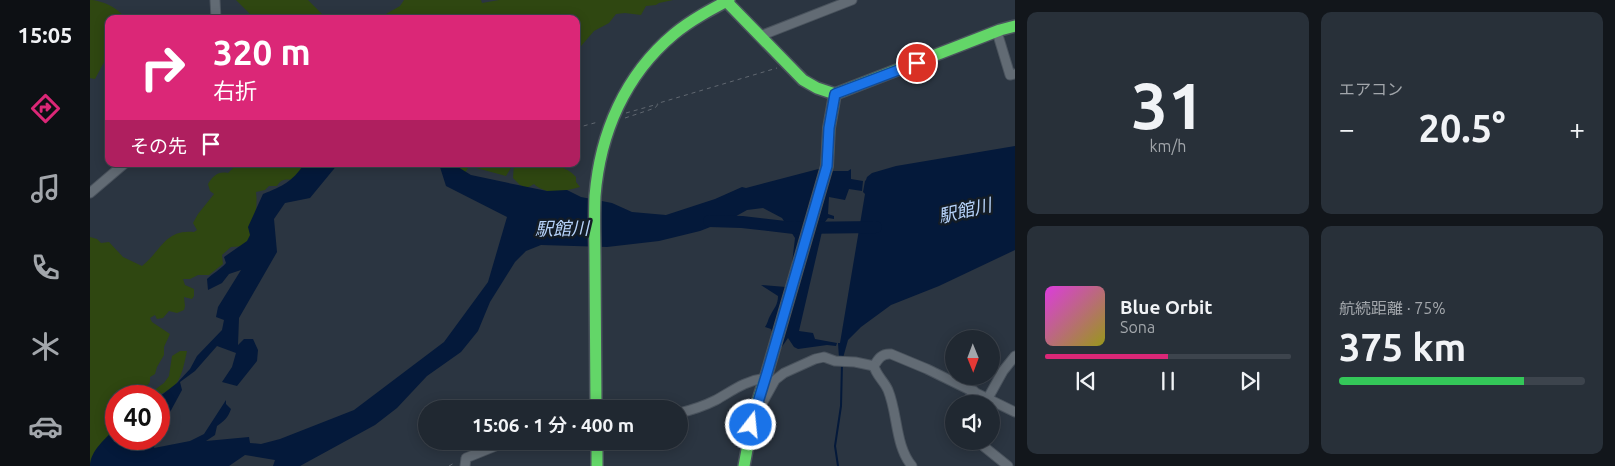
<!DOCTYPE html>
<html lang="ja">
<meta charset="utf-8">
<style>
:root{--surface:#202831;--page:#283039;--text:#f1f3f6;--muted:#a2a6ab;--line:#3d444d;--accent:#db2777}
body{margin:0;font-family:Ubuntu,"Noto Sans JP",sans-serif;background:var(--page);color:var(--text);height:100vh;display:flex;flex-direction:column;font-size:19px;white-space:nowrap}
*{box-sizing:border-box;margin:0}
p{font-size:16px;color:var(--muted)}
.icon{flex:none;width:28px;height:28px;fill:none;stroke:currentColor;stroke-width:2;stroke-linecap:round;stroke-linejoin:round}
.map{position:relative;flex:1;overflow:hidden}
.drawer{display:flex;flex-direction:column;gap:12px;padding:12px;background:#12161b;width:600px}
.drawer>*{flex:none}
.hud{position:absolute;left:15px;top:15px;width:475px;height:152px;border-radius:10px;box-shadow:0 2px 12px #0003,0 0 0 1px var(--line);background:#db2777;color:#fff;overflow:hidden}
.needle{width:32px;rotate:179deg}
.fabs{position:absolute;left:855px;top:330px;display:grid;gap:10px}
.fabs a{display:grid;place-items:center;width:55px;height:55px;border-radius:50%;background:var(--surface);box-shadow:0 2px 12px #0003,0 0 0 1px var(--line);font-size:25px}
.speed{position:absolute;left:15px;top:385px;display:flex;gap:10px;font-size:25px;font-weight:700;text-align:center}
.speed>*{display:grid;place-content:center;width:65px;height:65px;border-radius:50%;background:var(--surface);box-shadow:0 2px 12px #0003,0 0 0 1px var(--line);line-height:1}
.speed .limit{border:8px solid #d22;background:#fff;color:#111}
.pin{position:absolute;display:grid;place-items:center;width:42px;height:42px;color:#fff;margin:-21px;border:2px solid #fff;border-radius:50%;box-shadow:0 1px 5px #0007}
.me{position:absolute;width:55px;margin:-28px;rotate:16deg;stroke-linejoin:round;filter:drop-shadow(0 0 4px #0008)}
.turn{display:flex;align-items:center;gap:18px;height:105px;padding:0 25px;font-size:22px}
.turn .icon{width:65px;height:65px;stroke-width:2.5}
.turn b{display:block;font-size:35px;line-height:42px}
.then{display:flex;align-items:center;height:48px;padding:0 25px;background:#0003;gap:10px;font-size:19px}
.big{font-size:38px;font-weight:600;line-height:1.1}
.drawer .card{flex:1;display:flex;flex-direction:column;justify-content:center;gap:8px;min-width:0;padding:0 18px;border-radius:10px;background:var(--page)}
.drawer .dial{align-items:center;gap:0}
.dial b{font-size:65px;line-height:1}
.song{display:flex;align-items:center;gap:15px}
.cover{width:60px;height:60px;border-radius:8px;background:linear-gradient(135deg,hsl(300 70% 55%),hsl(60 70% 35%))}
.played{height:5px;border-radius:2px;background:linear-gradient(90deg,var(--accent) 50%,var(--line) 50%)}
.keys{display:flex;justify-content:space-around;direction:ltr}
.heat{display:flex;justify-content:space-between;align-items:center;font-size:28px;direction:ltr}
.charge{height:8px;border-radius:4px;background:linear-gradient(90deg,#34c759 75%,var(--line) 0)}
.drawer .tiles{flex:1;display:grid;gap:12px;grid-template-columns:repeat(2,1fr)}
.trip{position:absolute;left:328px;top:400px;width:270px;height:50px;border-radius:25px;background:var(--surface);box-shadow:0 2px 12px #0003,0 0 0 1px var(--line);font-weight:600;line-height:50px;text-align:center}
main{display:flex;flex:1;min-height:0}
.tabs{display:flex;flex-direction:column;width:90px;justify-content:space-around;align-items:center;background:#0d1014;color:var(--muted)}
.tabs .icon{width:35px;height:35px}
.tabs .selected{color:var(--accent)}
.tabs b{font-size:22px;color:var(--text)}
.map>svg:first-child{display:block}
</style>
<main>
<nav class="tabs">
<b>15:05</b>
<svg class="icon selected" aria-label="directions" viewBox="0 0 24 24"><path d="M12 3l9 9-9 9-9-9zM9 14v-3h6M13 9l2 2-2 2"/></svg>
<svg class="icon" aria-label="music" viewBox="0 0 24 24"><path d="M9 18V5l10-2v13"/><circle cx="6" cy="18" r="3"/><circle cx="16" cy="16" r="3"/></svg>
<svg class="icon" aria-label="phone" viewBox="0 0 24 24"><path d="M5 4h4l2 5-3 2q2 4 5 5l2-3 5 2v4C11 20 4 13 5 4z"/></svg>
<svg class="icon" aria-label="climate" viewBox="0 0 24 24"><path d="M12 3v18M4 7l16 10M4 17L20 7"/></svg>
<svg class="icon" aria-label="car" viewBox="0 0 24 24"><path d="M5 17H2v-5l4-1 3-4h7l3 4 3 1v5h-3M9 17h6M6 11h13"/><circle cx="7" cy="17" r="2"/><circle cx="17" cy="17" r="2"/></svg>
</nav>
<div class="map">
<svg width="925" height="466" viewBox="0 0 925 466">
<rect width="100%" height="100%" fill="#2b3541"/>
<g fill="#2f4711">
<path d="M0,0C11,0 29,8 35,18L19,19V53L5,79L0,78Z"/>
<path d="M146,0H218L237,19H165Z"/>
<path d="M314,0H391L392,3L409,0H583L569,3L566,5L556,6L551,15L535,13L526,14L519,23L504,31L486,52V19H296V14L310,6Z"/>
<path d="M147,164H221L204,180C196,179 191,179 187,186H179L175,190L166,192C168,206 164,219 165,234L154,246L141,247L132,255L133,264L119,275H108L100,279H93L95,285L104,289V296L102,299L94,297L95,306L94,310L87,313L79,311L73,318L67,319L65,315L60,318L62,322L80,334L74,347V355L67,367L65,374L60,377V382L52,392L59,390L63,391L74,383L79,376L82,356L90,351H97C95,360 93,372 88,381C76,401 46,396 26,396V428L0,466V237L7,239L11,243L19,242L33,257L52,266C72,250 75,229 104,232L107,230L103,223L108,214L124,194L120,191L118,184C123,176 128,171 138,173Z"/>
<path d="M365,164H420L421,168L416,176L379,166L375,173Z"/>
<path d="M424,164C445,164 471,160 486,177V182L490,187C476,191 456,196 444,184L437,188L430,185L423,178Z"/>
</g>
<g fill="#04193a">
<path d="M925,146V250L849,286L801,305L771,327L758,340L753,358H749L748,343H750L775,194L773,192L775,181L776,180L777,177L782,173L806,166Z"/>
<path d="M214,164H248L220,198L195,203L184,219L187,252L149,318L148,345L154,339H163L168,350L167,361L147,386L132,382L142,367L146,353L127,346L105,371L90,382L92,390L79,414L72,417L69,427V397L87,383L100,369L107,356L132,330L134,320L126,317L128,307L151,270L139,274L132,283L118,290L117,279C123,273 130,270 136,263L134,257L157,241L160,235L158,227L173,194C193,186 202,182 214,164Z"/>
<path d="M349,164H363L381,175L423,184L457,191L477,190L491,197L522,203L542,212L576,215L625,199L652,187L656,188L736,167L742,171H758L761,169V179L773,181L772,191L759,189L755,200L739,197L738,214L744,216V219L738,218L734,223L709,331L723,333L725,339L747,343L746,346L737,345L708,349L704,347L698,338L689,351L681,329L675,327C678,323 678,319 680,316C684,308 688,305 688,296L671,285L696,287L701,272L705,238L692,218L673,208L657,210L641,219L610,231L569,241L517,247L451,245L436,251L425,262L400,302L388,331L371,352L337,376L307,408L285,425L210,466H183L185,460L155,455L139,466H0C0,451 16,438 26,428V439H66L64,448L100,441L114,434L136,400V404L141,409C138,418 134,421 127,426L125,435L116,441L159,437L160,443L171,444L190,439L264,410L354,342L398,282L417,217L356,186Z"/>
</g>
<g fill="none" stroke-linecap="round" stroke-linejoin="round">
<path stroke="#04193a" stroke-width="2" d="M748,466L745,446L751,406L752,363"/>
<path stroke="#04193a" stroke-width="12" d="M619,221L652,222L704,228L786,227"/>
<defs>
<g id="street">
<path d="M125,0L126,19"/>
<path d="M907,32L920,75L925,74"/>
<path d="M670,36L762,0"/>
<path d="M0,193L34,164"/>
<path d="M784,366C788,359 792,353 801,354L837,369L925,412"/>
<path d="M784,366C786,375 794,381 798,390C808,414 805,446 822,466"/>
<path d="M898,398L913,371L925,356"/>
<path d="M876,404L884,391"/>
<path d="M670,407L685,380L694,373L725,359L734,357L745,361L765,362L784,366"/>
<path d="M589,413C602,410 614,406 626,400C642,391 656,380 676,378"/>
<path d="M887,441L918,466"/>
<path d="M375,466L376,458L418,441"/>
</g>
<g id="fast">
<path d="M635,0L713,80L727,88L745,94L910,30L925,26"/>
<path d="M506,409C506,361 505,313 505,265C505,242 504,219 505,196C510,133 535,75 584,34C601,20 620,10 639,0"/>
<path d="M507,441V466"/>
<path d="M654,466L664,412L677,373L737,166L739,128L745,94"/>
</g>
</defs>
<use href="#street" stroke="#4a535d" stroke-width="11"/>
<use href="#fast" stroke="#4a535d" stroke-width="14"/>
<g stroke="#606770" stroke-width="1" stroke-dasharray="4 4" stroke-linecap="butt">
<path d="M536,113L568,104"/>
<path d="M535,118L565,108L569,103L687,68"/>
<path d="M486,128L508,122"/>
<path d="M359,466L366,462"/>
</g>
<use href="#street" stroke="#626b74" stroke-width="9"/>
<use href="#fast" stroke="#63d668" stroke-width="11"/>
</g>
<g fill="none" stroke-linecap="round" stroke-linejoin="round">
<defs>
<path id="route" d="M661,425L677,373L737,166L739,128L745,94L827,63"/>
</defs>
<use href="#route" stroke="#114b97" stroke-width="12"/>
<use href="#route" stroke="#1a73e8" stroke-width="9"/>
</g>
<g text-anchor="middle" stroke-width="5" stroke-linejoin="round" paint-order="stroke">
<g font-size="18" font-style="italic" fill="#b7d3fa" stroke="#131c26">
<text transform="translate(875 211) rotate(-13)" y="6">駅館川</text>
<text transform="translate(472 229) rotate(-1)" y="6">駅館川</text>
</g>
</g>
</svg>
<div class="fabs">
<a><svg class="needle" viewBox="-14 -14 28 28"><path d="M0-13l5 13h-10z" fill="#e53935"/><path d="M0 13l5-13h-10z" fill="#a2a6ab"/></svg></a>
<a><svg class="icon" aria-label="sound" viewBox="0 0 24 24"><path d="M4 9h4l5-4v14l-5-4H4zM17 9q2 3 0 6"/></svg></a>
</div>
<div class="speed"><div class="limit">40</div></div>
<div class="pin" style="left:827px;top:63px;background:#d93025"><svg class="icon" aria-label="arrive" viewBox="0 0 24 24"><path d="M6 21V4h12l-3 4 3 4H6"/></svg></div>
<svg class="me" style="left:661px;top:425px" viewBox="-20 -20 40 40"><circle r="17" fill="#1a73e8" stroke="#fff" stroke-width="3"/><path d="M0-11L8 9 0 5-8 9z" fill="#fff"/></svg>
<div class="trip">15:06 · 1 分 · 400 m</div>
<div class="hud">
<div class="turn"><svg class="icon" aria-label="right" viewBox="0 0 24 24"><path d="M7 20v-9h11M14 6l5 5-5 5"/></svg><div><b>320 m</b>右折</div></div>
<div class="then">その先<svg class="icon" aria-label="arrive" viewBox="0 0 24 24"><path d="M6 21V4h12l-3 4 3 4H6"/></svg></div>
</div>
</div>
<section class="drawer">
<div class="tiles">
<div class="card dial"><b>31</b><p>km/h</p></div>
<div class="card"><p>エアコン</p>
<div class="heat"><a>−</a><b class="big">20.5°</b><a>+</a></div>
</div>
<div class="card">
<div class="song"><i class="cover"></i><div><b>Blue Orbit</b><p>Sona</p></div></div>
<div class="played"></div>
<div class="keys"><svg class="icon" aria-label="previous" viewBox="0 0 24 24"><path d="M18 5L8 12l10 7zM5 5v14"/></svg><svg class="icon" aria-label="pause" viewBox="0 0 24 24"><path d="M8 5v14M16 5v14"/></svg><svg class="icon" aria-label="next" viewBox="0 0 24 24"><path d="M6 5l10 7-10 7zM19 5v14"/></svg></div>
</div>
<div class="card"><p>航続距離 · 75%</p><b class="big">375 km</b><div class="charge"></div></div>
</div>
</section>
</main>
